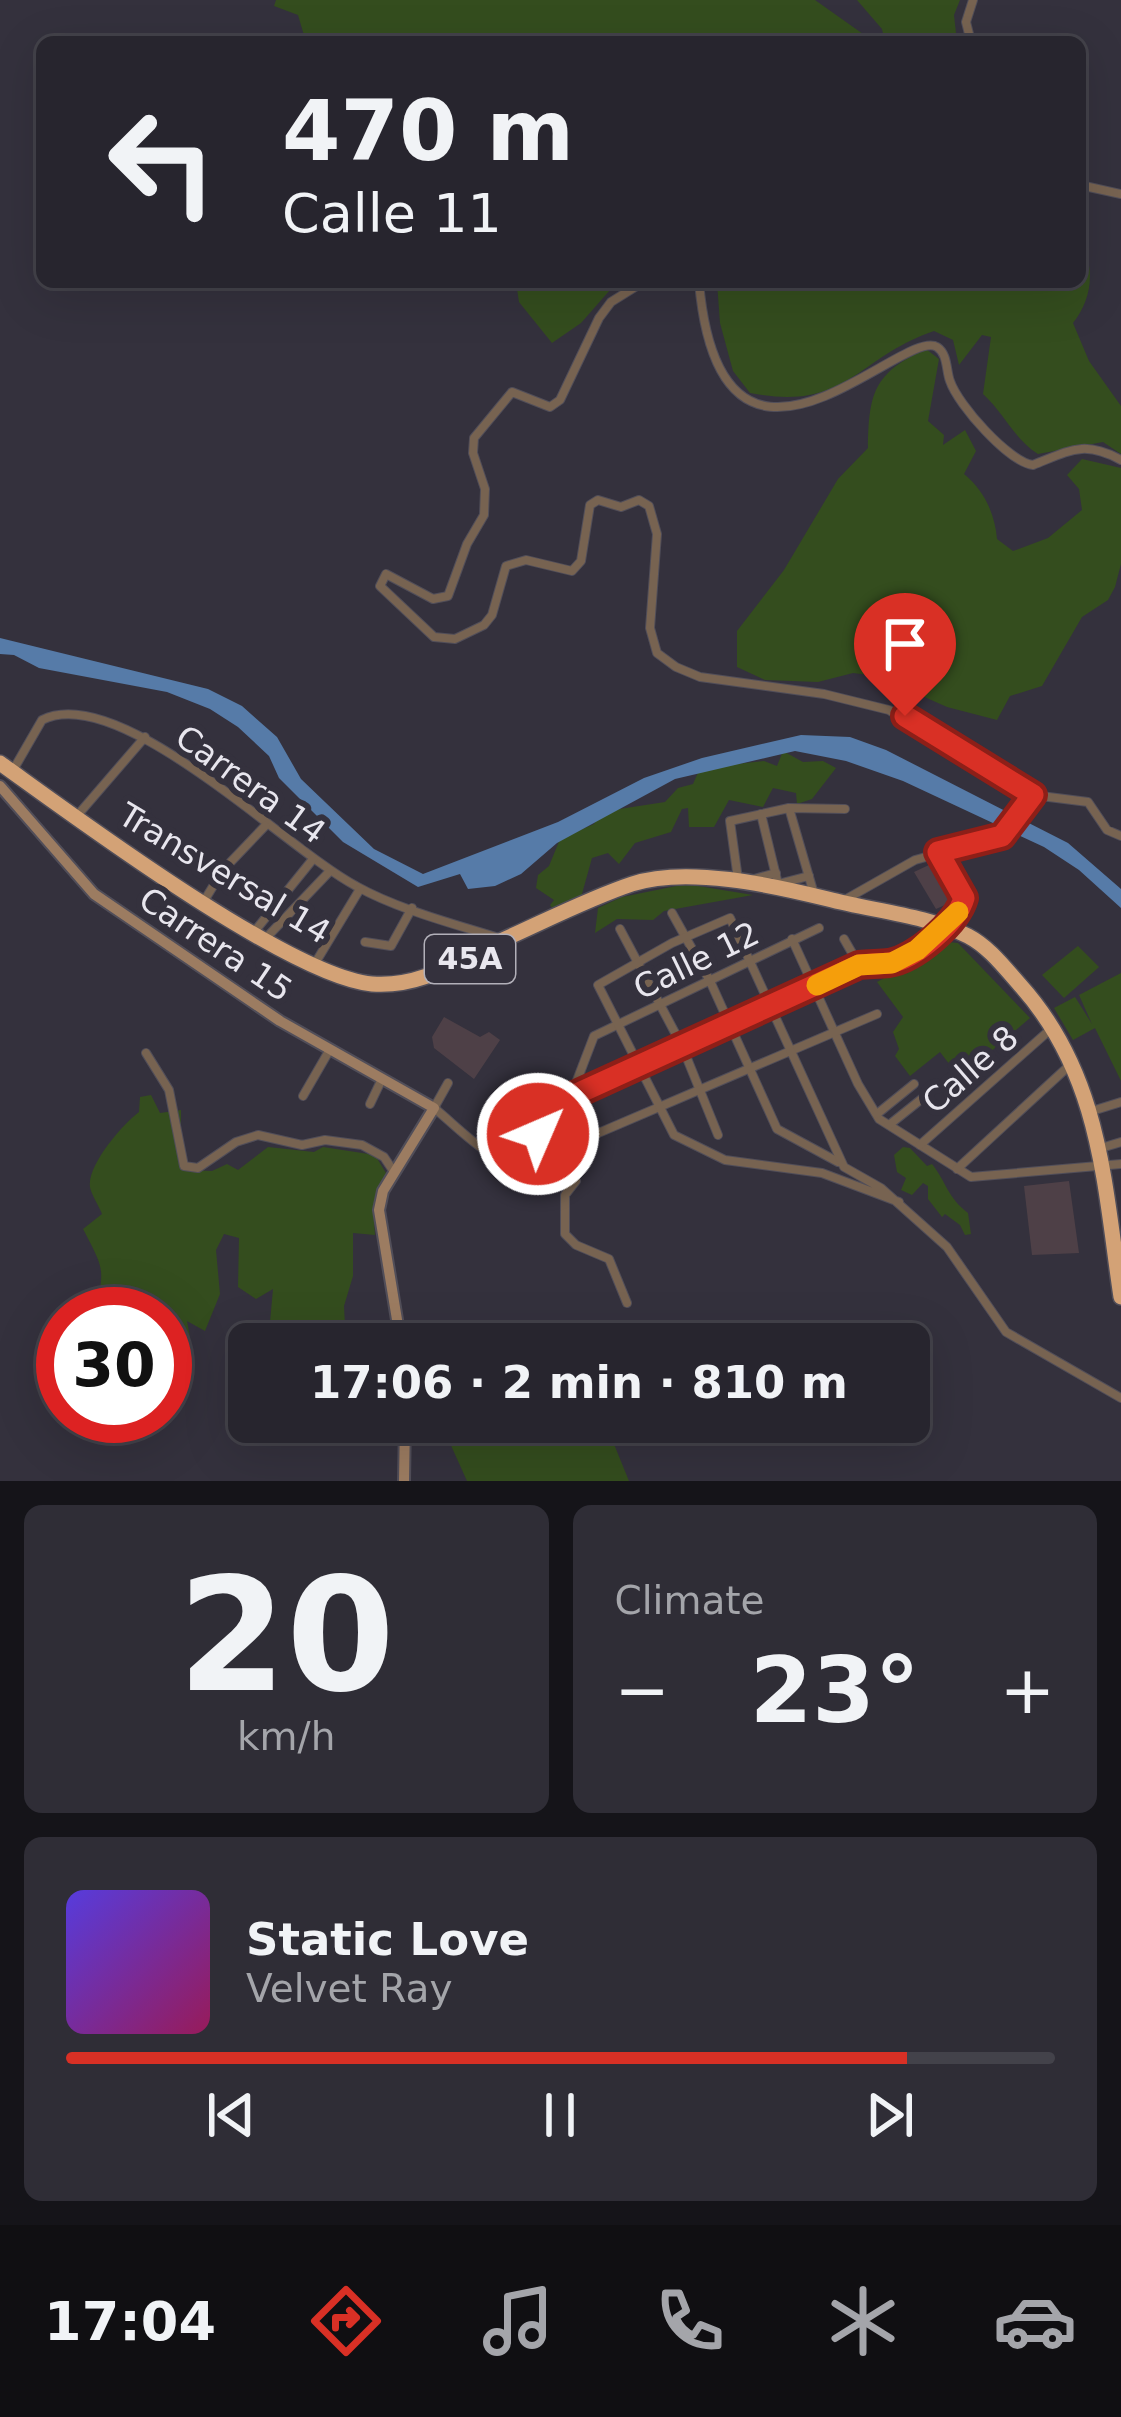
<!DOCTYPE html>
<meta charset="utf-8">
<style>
:root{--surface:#27252e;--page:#2f2d36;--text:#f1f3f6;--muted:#a4a5aa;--line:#43424a;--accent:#d93025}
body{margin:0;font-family:"DejaVu Sans",sans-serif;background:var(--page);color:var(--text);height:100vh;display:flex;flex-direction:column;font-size:45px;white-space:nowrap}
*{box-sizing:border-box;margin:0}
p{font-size:39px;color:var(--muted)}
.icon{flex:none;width:66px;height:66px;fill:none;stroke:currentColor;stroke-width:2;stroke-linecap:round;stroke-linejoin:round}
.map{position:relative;height:1481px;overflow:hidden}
.side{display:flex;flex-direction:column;gap:24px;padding:24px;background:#151419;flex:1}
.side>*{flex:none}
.top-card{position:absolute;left:36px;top:36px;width:1050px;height:252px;border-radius:18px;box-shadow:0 12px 48px #0002,0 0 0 3px var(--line);background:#27252e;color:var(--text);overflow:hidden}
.speed{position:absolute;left:36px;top:1287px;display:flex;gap:24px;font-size:60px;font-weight:700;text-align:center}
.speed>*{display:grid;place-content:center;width:156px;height:156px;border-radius:50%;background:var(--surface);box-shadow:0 12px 48px #0002,0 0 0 3px var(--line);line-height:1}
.speed .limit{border:18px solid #d22;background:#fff;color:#111}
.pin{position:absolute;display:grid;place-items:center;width:102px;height:102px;color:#fff;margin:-123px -51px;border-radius:50% 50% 50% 0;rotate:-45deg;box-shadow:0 0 12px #0007}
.pin .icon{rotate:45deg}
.me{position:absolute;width:132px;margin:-66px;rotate:45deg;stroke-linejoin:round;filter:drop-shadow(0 0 9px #0008)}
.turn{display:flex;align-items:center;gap:42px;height:252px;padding:0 48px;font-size:54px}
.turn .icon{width:156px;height:156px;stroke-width:2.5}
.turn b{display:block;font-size:84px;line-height:102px}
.big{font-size:90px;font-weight:700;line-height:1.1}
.side .tile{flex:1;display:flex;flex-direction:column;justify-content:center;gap:18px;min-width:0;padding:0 42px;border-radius:18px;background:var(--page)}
.side .dial{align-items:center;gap:0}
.dial b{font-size:156px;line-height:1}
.song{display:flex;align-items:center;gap:36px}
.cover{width:144px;height:144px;border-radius:18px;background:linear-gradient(135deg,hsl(250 70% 55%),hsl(330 70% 35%))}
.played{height:12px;border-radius:6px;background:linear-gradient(90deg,var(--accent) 85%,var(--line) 85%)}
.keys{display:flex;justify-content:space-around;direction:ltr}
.heat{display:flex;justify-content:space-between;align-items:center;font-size:66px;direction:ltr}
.side .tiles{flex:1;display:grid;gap:24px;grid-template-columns:1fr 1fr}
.tile:last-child{grid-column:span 2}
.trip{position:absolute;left:228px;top:1323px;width:702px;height:120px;border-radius:18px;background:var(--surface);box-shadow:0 12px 48px #0002,0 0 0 3px var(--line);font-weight:700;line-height:120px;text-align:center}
.dock{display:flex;height:192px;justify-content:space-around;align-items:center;background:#100f12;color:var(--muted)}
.dock .icon{width:84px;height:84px}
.dock .on{color:var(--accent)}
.dock b{font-size:54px;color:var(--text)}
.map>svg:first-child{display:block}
</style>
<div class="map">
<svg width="1121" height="1481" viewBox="0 0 1121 1481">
<rect width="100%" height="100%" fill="#34313d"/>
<g fill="#344d1e">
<path d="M276,0H815L863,34L865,42H306L298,15L274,6Z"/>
<path d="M857,0H960L954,15L957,42H885L882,29Z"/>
<path d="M1080,241C1096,268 1092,299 1073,323L1089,361L1121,406V454L1103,442L1038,454C1014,439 1004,413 983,394L991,337L982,335L959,365L953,340L934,331C855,358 848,412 750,393L733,371L720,323L717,282H1080Z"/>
<path d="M516,282H617L581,323L552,343L519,302Z"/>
<path d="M926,349L939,359L928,421L944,435L943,445L965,430L976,451L964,474C984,490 995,514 997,539L1013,551L1048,538L1082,510L1079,489L1067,475L1082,459L1121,468V564L1115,587L1108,600L1082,617L1042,686L1010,696L997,720L947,707L877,676L853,673L818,682L765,680L737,667V631L784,570L838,479L868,448C869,394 873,373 926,349Z"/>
<path d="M783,751L803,762L823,761L836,768L812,799L797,804L796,793L773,788L763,807L729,800L714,827H689L688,808L682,809L671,832L635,843L619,864L608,853L592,858L580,901L557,915L550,905L554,900L536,888L538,875L549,866L560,839L594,824L600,812L665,802L678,788L693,784L700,768L764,761L777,766Z"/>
<path d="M686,884L753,895L664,911L653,920L617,919L595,933L598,908L622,897Z"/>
<path d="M948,942L958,943L1030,1018L960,1078L940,1052L910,1076L895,1056L899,1049L893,1032L903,1017L877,982Z"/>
<path d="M1078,946L1099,967L1064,998L1042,975Z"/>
<path d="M1121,973V1081L1095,1028L1073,1040L1054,1008L1075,997L1092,1024L1079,995Z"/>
<path d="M151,1095L160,1113L181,1110C181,1124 180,1160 184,1170L212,1171L227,1164L238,1170L268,1147L314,1152L323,1147L375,1155L386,1173L373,1209L375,1235L353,1233V1276L344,1306L345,1326L388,1320L396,1344H268L273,1289L256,1299L238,1287L239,1238L224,1234L216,1250L220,1294L205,1331L187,1321L190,1337L165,1352V1314H98C101,1266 108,1276 83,1229L102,1214C99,1206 91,1194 90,1187C87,1165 123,1124 139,1112L140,1097Z"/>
<path d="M903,1147L910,1148L927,1166L932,1164C947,1183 947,1197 968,1213L971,1234L965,1235L960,1225L945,1214L942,1217L928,1199V1186L923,1183L912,1195L901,1190L906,1178L897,1172L894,1155Z"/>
<path d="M512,1422H605L629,1481H467L449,1441Z"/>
</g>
<path fill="#567ba8" d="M0,638L208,689L242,706L277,737L301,779L374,849L423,874L558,822L644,778L702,758L801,735L850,737L886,750L1068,843L1121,889V908L1079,870L1044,847L903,781L846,761L795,751L675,779L557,843L521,874L495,886L468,889L460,874L418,887L343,842L279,778L269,756L238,727L210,709L167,692L39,668L14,655L0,654Z"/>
<g fill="#4e4047">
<path d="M931,864L954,901L936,909L914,872Z"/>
<path d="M444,1017L480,1037L489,1032L500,1040L474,1079L434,1048L432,1037Z"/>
<path d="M1069,1181L1079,1253L1032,1255L1024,1186Z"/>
</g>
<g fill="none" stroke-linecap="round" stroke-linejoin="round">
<defs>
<g id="street">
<path d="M971,42L966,22L973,0"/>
<path d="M1080,185L1121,194"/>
<path d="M643,282L611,302L599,318L560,400L550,407L512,392L474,438L473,453L485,489L484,515L467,544L448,596L433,599L386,574L380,586L434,637L455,639L484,625L492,615L506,566L526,560L572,571L581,561L590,505L598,500L621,507L639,500L649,506L657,534L650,628L657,653L676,667L700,677L824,694L889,710L968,759L1010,777L1033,795L1088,802L1107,830L1121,836"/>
<path d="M699,282C721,533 903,325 937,347C948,354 946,371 950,381C958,405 1009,462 1033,465C1071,450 1084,440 1121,460"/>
<path d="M12,772L42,720C119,681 286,849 356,886C399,910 455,924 502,939"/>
<path d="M789,808L814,894"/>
<path d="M761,814L778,884L809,876"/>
<path d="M76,817L145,737"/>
<path d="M738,879L730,821L789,808L845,809"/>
<path d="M754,879L776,873"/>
<path d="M204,901L223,870L265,826"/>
<path d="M841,902L915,860L1002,836L1033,795"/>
<path d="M672,913L710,981L777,1129L838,1162"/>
<path d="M620,929L682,1046L718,1135"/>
<path d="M254,932L313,859"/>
<path d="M266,938L330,871"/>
<path d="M792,939L858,1084L879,1119L971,1177L1121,1164"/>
<path d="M844,939L859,965"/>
<path d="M365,942L391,946L412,908"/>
<path d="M314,965L360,889"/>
<path d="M146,1053L169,1090L184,1166L198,1168L236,1142L258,1135L302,1145L325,1140L362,1145L384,1157L394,1172"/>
<path d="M448,1083L434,1108C457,1126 491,1164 520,1164L536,1150"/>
<path d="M303,1096L329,1051"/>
<path d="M571,1096L594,1036L819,928"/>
<path d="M370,1104L381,1081"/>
<path d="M1092,1111L1121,1102"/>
<path d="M877,1114L914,1084"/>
<path d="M889,1125L924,1097"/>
<path d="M920,1145L1052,1028"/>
<path d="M568,1146L569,1155L556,1160L576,1181L565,1195V1234L576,1245L609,1259L627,1303"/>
<path d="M1101,1148L1121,1142"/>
<path d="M536,1150L538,1134L570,1097L859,965C869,964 880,965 889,963C915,959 957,923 964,898L938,852"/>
<path d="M536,1150L568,1146L877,1014"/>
<path d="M957,1169L1071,1064"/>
<path d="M899,1202L822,1173L725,1160L674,1135L598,985L672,943L730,918L844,1167L881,1188L947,1247L1006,1332L1121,1398"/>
</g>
<g id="secondary">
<path d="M0,786L94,894L280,1021L434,1108L383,1191L379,1210L401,1344"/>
<path d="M404,1481L405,1422"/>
</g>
<path id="highway" d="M0,763C74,816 290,977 372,984C424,988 462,958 507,938C547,920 590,898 632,884C686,866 772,885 828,899C873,911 926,915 968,936C989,947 1004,967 1020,985C1101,1075 1104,1184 1121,1297"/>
</defs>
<use href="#street" stroke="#514e59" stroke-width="10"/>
<use href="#secondary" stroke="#514e59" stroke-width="14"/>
<use href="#highway" stroke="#514e59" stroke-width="18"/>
<use href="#street" stroke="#776351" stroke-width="8"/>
<use href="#secondary" stroke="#9c7c61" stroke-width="10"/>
<use href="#highway" stroke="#d3a276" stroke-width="15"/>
</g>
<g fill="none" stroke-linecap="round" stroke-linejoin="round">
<defs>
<path id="route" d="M538,1134L570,1097L859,965C869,964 880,964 889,963C915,959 957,923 964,898L938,852L1002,836L1033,795L905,716"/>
</defs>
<use href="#route" stroke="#8d1f18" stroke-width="30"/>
<use href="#route" stroke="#d93025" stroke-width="21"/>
<path stroke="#f59e0b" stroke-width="21" d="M817,985L859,965L892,963L917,950L958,912"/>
</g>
<g text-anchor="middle" stroke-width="12" stroke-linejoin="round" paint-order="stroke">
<rect fill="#34313d" stroke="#b2b0b9" stroke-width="3" x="425" y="935" width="90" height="48" rx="9"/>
<g font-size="30" font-weight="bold" fill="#e8e6ee">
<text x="470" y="969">45A</text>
</g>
<g font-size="33" fill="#e8e6ee" stroke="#34313d">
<text transform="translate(251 784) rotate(36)" y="12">Carrera 14</text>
<text transform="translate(225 873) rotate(31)" y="12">Transversal 14</text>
<text transform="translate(216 944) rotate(34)" y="12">Carrera 15</text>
<text transform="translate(696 960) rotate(-26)" y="12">Calle 12</text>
<text transform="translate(970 1069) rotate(-41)" y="12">Calle 8</text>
</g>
</g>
</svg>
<div class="speed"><div class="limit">30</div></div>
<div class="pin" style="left:905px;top:716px;background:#d93025"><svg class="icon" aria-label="arrive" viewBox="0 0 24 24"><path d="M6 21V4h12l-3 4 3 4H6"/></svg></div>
<svg class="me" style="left:538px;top:1134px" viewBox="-20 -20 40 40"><circle r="17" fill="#d93025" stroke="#fff" stroke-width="3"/><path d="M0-11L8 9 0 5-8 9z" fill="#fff"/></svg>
<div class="trip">17:06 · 2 min · 810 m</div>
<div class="top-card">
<div class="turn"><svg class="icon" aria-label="left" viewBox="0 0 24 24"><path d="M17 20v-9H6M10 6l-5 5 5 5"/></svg><div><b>470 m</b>Calle 11</div></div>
</div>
</div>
<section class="side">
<div class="tiles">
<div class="tile dial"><b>20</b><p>km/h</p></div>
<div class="tile"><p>Climate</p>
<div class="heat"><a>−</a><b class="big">23°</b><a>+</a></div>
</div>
<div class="tile">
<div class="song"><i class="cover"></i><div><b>Static Love</b><p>Velvet Ray</p></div></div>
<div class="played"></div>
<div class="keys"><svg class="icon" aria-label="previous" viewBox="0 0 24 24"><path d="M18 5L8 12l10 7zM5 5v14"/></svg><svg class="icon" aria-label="pause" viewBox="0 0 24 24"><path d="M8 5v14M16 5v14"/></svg><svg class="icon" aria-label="next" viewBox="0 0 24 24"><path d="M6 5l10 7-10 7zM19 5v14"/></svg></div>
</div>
</div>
</section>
<nav class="dock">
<b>17:04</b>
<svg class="icon on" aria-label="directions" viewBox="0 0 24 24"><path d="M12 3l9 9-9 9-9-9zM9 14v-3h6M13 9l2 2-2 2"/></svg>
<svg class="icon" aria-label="music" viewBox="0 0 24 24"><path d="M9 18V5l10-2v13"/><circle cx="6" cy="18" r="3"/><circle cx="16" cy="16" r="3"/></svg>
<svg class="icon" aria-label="phone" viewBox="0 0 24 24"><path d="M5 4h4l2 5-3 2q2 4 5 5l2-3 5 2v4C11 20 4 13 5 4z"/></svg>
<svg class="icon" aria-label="climate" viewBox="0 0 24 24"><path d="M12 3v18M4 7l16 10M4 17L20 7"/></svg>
<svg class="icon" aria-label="car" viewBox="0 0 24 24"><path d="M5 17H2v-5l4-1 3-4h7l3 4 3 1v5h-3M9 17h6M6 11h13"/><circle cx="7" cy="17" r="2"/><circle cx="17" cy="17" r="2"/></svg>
</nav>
